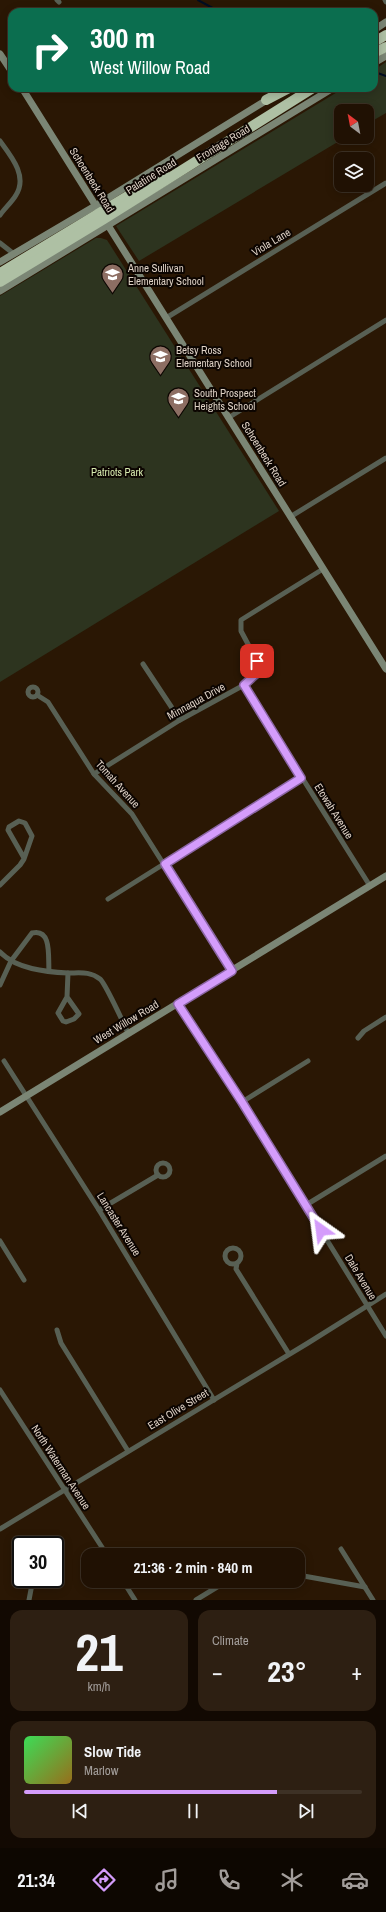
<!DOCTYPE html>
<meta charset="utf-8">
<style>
:root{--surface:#201103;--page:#2d1f12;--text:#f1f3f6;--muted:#a29d9a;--line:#3d3125;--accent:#d49cfb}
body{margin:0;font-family:"Archivo Narrow",sans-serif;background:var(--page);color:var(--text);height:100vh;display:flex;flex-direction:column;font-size:15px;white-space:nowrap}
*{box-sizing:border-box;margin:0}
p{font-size:13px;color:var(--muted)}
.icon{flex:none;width:22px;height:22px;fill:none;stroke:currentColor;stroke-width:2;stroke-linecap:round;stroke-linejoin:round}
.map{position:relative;height:1600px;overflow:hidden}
.side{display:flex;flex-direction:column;gap:10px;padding:10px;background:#120902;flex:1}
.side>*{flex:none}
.hud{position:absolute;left:8px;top:8px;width:370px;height:84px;border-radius:12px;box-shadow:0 2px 10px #0003,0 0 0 1px var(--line);background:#0b6e4f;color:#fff;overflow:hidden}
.needle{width:26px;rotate:328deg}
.fabs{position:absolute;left:334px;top:104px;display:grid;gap:8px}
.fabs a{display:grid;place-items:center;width:40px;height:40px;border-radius:8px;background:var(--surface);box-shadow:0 2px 10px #0003,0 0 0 1px var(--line);font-size:20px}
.speed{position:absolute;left:12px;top:1536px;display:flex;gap:8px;font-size:20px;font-weight:700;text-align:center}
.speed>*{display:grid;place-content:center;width:52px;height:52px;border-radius:50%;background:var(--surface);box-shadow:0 2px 10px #0003,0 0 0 1px var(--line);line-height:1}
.speed .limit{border:2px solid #111;border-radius:6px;background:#fff;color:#111}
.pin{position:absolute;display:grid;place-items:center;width:34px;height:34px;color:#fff;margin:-17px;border-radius:8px;box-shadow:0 2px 6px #0006}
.me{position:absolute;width:44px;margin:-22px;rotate:329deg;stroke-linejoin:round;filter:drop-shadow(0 0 3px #0008)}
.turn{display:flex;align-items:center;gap:14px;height:84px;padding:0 16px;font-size:18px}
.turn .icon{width:52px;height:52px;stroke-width:2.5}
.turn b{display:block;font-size:28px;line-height:34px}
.big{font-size:30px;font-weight:800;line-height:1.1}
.side .card{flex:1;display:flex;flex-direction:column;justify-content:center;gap:6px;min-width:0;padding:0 14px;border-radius:12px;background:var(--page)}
.side .dial{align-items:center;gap:0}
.dial b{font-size:52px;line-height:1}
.song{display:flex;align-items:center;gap:12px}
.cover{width:48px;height:48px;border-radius:6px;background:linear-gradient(135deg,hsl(130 70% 55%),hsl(40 70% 35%))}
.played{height:4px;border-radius:2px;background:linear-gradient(90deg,var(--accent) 75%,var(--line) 75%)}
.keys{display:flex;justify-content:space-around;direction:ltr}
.heat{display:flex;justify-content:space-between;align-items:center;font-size:22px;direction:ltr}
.side .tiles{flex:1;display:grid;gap:10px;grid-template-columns:1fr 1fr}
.card:last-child{grid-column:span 2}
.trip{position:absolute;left:81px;top:1548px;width:224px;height:40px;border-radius:12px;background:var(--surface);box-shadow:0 2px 10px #0003,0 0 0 1px var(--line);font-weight:800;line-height:40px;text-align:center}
.tab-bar{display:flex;height:64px;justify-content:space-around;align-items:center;background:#0d0701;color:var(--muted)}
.tab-bar .icon{width:28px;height:28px}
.tab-bar .active{color:var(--accent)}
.tab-bar b{font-size:18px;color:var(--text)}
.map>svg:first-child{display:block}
</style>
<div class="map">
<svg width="386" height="1600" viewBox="0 0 386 1600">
<rect width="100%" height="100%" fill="#2a1704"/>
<g fill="#2d341f">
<path d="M386,62V113L367,124V111H341V137H346L139,261L116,226L344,88H374V70Z"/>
<path d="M96,238H101L107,240L279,511L0,682V296Z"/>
</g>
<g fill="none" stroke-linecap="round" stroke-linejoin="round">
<g stroke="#000d22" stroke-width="2">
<path d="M198,0L220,12"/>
<path d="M375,72L386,76"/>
</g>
<g stroke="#586054" stroke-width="5">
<path d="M57,0L59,2"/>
<path d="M385,0L386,2"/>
<path d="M0,141C11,156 28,176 16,195C12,202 5,208 0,215"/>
<path d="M0,243L14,254"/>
<path d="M166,318L386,183"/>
<path d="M228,418L386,320"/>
<path d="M290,517L386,458"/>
<path d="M143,664L180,720"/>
<path d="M244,685L370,886"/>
<circle cx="33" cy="692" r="5"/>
<path d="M37,695L48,702L94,774L132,814L231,971"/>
<path d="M94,774L180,720L244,685L256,674L257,661L241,631V620L323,569"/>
<path d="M0,885L20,865L24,859L32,836L25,823L19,821L9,827L8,830L24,858"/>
<path d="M108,899L301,778"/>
<path d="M0,952C16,969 46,972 68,973C80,973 90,971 100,979C105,983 124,1024 128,1033"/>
<path d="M0,985L11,961L32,933C52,928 48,957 49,971"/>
<path d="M67,997L79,1014L74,1019L66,1022L63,1021L58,1013L67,997L68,973"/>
<path d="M178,1004L242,1102L386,1336"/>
<path d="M358,1038L364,1031L386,1017"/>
<path d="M4,1061L99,1210L214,1400"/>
<path d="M242,1102L308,1061"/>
<circle cx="163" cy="1170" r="7"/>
<path d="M306,1205L386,1156"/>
<path d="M99,1210L158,1175"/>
<path d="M0,1241L24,1280"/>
<circle cx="233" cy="1256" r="8"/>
<path d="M237,1263L236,1269L289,1354"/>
<path d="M57,1330L61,1343L128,1451"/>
<path d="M0,1390L107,1555"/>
<path d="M0,1529L308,1343L386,1294"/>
<path d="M341,1549L373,1600"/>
<path d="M298,1575L365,1587"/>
<path d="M123,1581L135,1600"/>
<path d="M29,1600L33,1579"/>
<path d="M196,1600L227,1581"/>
</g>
<g stroke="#7b8675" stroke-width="7">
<path d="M374,30L386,22"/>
<path d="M0,54L12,72"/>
<path d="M374,63L386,56"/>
<path d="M22,88L386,669"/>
<path d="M0,262L95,206L270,98"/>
<path d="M0,291L333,88"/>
<path d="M0,1112L386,876"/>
</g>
<g stroke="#aec0a4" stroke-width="10">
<path d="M374,42L386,35"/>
<path d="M374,53L386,47"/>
<path d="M266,100L289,88"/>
<path d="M0,273L164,174"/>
<path d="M0,282L104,219L313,88"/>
</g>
</g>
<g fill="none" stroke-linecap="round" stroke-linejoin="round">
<defs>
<path id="route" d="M257,661L256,674L244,685L301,778L165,864L232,971L178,1004L242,1102L321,1230"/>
</defs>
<use href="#route" stroke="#8a65a3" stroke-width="10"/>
<use href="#route" stroke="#d49cfb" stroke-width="7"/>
</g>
<defs>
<symbol id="school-pin" viewBox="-11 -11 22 30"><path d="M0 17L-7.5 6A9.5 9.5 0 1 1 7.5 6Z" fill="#8d6e63" stroke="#0c0501"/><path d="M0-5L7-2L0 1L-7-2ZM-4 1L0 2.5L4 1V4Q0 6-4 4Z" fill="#fff"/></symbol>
</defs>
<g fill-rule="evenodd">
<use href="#school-pin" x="100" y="262" width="25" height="34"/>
<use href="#school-pin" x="148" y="344" width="25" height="34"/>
<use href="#school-pin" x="166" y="386" width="25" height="34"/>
</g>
<g text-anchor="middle" stroke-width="4" stroke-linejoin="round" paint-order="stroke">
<g font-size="11" fill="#ded1c5" stroke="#0c0501">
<text transform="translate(223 143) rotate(-31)" y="4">Frontage Road</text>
<text transform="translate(151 176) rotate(-32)" y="4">Palatine Road</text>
<text transform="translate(92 180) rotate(58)" y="4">Schoenbeck Road</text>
<text transform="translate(271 242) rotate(-31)" y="4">Viola Lane</text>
<text transform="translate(264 454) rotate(58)" y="4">Schoenbeck Road</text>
<text transform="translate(196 701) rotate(-29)" y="4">Minnaqua Drive</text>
<text transform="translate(118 784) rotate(48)" y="4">Tomah Avenue</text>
<text transform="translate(334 811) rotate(58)" y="4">Etowah Avenue</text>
<text transform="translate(126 1022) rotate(-31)" y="4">West Willow Road</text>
<text transform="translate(119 1224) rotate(58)" y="4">Lancaster Avenue</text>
<text transform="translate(361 1277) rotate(59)" y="4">Dale Avenue</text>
<text transform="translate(178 1409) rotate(-31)" y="4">East Olive Street</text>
<text transform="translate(61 1467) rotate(57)" y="4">North Waterman Avenue</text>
</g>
<g font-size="11" fill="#ded1c5" stroke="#0c0501" text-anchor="start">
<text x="128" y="272">Anne Sullivan<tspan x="128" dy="13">Elementary School</tspan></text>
<text x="176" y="354">Betsy Ross<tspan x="176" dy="13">Elementary School</tspan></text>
<text x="194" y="397">South Prospect<tspan x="194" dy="13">Heights School</tspan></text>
</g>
<g font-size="11" fill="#d7ebaf" stroke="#0c0501">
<text x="117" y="476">Patriots Park</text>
</g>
</g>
</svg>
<div class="fabs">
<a><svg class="needle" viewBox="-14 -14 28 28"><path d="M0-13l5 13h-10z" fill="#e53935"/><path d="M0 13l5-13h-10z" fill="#a29d9a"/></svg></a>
<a><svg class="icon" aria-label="layers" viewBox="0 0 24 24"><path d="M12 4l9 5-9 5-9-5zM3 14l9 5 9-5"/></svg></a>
</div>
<div class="speed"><div class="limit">30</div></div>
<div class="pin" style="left:257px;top:661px;background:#d93025"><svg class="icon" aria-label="arrive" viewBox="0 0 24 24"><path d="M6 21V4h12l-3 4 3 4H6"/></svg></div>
<svg class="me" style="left:321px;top:1230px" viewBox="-20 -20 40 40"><path d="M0-17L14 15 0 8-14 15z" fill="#d49cfb" stroke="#fff" stroke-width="4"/></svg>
<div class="trip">21:36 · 2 min · 840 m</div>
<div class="hud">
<div class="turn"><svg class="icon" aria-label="right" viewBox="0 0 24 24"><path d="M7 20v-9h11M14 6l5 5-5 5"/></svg><div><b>300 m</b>West Willow Road</div></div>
</div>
</div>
<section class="side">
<div class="tiles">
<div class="card dial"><b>21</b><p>km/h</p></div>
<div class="card"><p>Climate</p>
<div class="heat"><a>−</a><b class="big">23°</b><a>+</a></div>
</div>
<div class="card">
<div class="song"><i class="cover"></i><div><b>Slow Tide</b><p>Marlow</p></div></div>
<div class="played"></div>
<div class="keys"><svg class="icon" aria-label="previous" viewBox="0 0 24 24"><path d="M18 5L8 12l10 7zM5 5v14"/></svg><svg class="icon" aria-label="pause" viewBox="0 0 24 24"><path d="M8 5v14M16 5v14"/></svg><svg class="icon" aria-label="next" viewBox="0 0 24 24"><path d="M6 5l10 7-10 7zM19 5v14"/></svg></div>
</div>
</div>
</section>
<nav class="tab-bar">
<b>21:34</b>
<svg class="icon active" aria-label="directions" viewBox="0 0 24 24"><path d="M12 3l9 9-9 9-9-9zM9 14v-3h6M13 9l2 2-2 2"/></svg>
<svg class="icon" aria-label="music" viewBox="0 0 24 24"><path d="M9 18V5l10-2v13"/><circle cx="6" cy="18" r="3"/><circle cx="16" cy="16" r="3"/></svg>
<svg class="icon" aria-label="phone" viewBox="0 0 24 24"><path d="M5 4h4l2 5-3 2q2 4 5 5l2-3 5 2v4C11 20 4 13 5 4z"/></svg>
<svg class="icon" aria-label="climate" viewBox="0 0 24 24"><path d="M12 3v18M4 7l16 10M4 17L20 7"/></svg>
<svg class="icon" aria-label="car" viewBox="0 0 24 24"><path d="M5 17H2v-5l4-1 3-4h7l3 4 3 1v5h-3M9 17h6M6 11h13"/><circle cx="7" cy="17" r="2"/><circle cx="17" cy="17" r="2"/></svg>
</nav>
